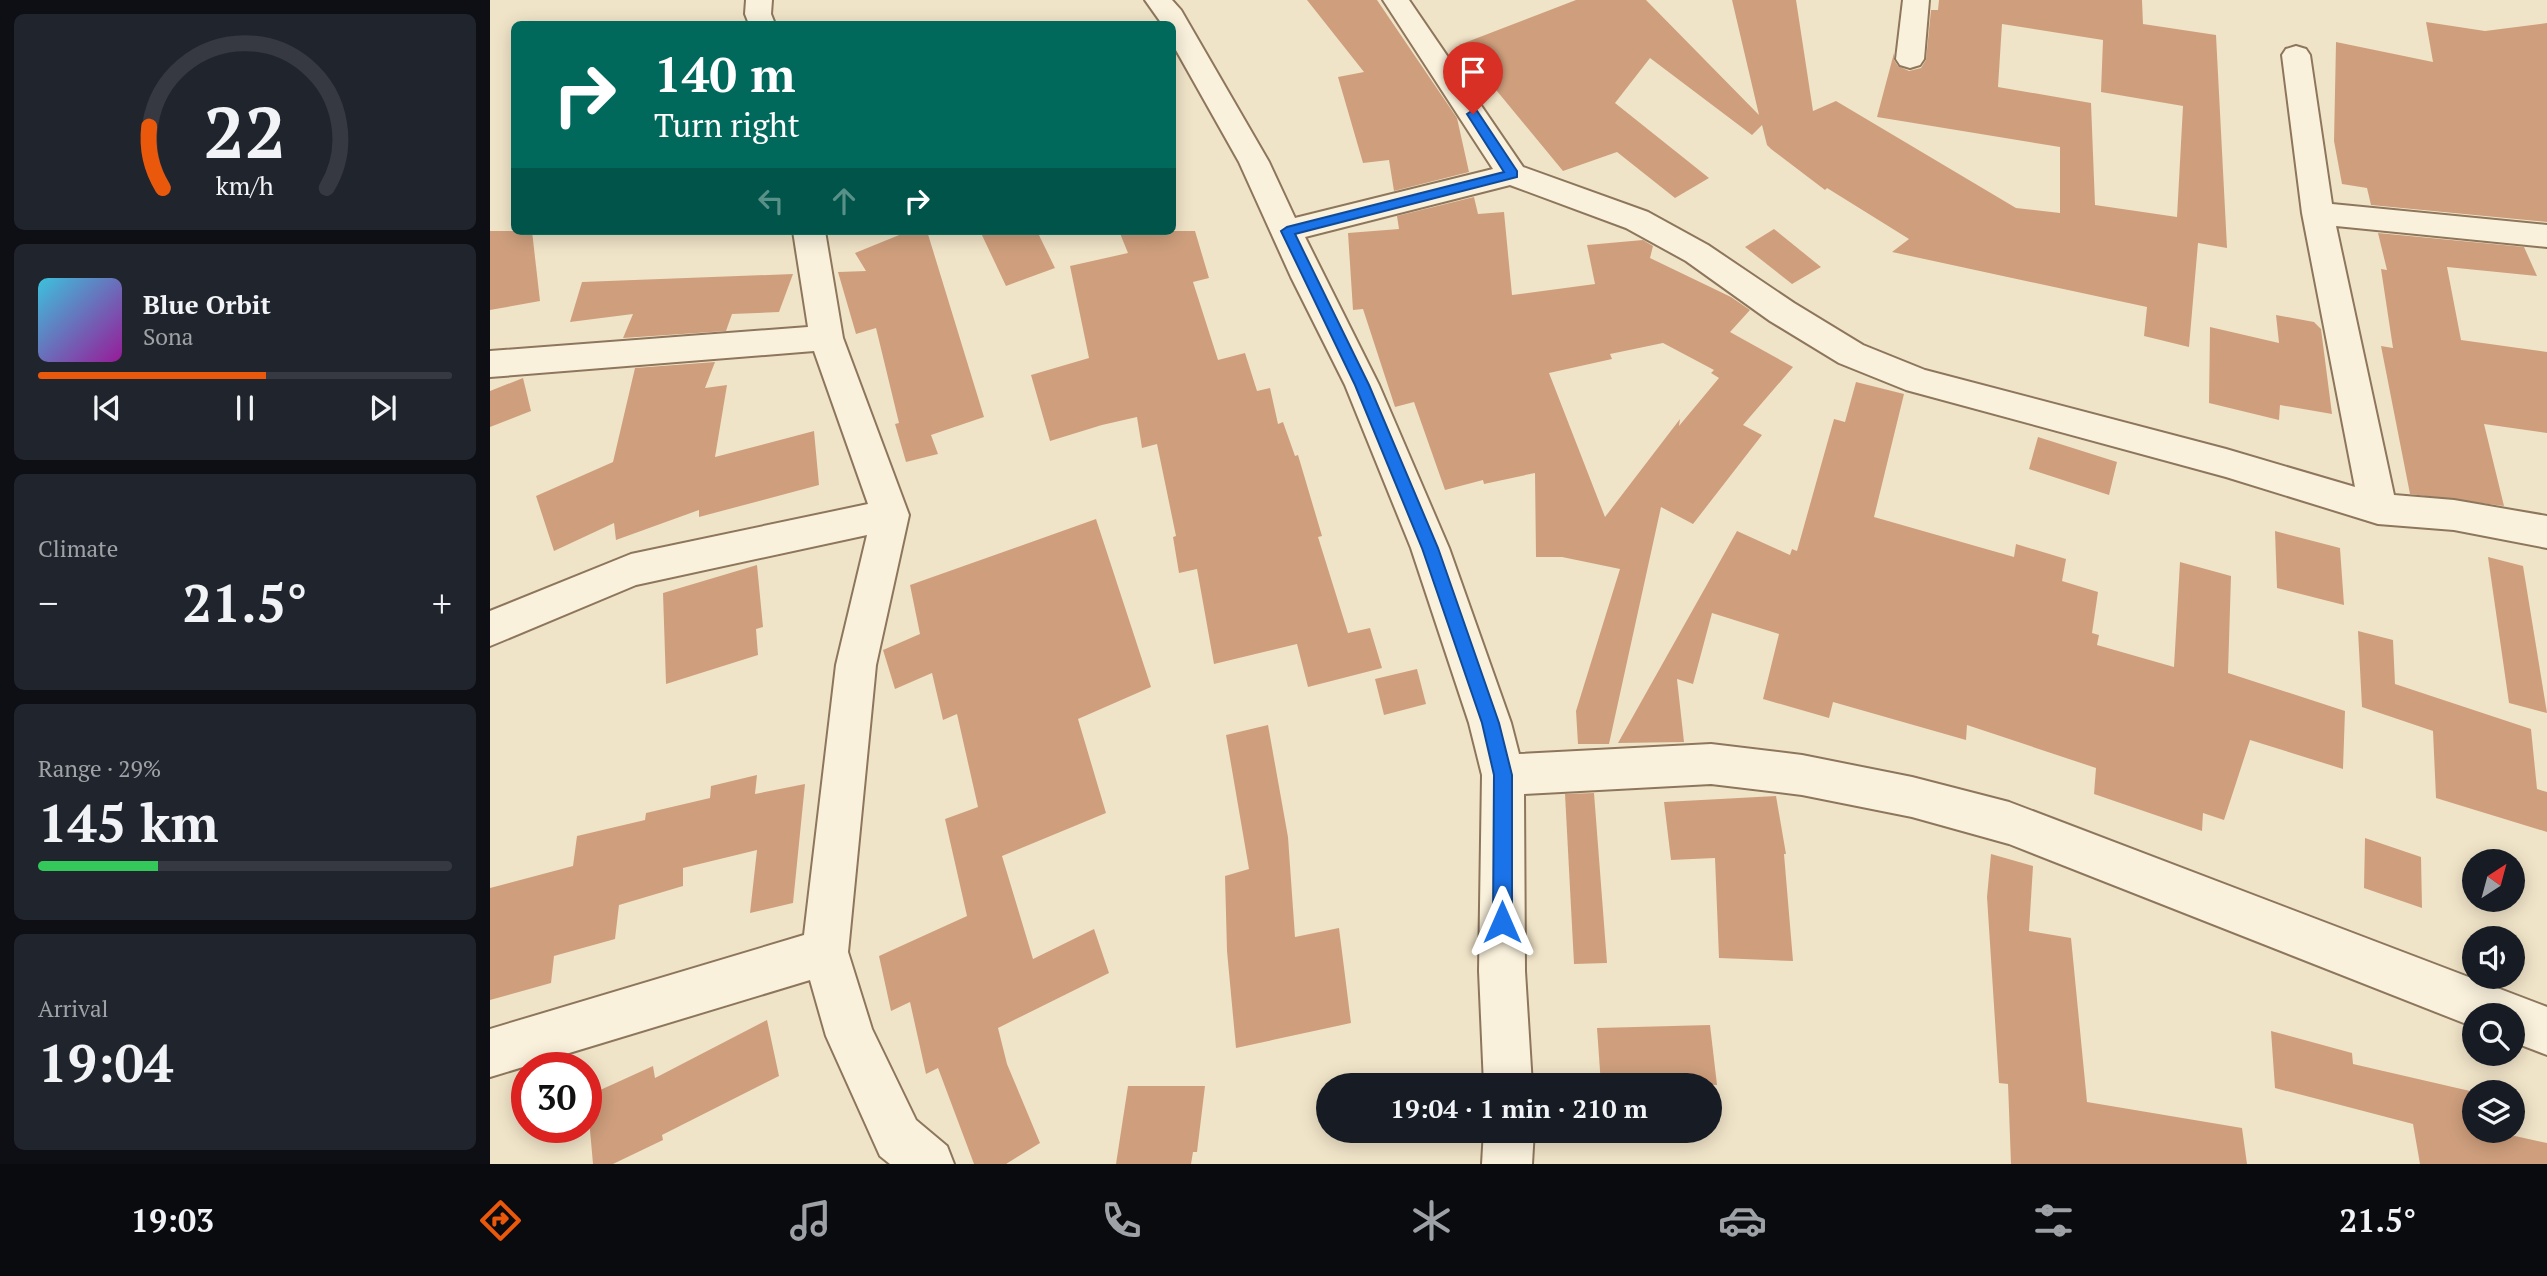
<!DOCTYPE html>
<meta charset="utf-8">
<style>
:root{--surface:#171b24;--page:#20242c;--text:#f1f3f6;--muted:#9ea1a6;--line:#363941;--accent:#ea580c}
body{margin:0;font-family:"PT Serif",serif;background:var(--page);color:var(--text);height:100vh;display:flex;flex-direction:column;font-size:26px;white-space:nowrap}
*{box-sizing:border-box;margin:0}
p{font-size:23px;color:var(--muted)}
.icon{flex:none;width:38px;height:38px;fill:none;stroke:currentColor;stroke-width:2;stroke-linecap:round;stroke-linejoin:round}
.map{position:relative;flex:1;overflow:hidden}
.details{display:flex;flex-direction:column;gap:14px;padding:14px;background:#0d0f14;width:490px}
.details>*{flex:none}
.hud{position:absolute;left:21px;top:21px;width:665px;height:214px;border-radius:10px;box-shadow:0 4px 18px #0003;background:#00695c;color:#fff;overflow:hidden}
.needle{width:46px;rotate:36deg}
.tools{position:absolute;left:1972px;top:849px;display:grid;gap:14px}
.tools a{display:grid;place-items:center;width:63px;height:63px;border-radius:50%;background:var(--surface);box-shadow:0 4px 18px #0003;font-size:35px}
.speed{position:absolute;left:21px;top:1052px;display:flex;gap:14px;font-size:35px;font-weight:700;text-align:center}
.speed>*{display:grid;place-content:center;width:91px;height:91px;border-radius:50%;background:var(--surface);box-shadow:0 4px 18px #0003;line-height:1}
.speed .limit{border:10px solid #d22;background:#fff;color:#111}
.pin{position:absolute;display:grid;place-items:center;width:60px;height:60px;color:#fff;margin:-72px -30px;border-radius:50% 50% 50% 0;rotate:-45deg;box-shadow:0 0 7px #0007}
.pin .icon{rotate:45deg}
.me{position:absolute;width:77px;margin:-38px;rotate:0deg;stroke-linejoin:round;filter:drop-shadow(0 0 5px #0008)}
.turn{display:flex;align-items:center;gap:24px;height:147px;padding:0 28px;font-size:32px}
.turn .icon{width:91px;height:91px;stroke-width:2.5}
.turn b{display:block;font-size:49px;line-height:60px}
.lanes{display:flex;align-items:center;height:66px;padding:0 28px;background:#0003;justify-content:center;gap:35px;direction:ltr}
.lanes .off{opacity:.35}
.big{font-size:52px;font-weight:700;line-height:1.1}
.details .tile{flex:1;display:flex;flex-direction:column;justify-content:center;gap:10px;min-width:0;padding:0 24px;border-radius:10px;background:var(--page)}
.details .dial{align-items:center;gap:0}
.dial svg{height:182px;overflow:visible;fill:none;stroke:var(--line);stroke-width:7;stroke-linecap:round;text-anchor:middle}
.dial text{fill:var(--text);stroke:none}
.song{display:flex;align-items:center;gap:21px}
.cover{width:84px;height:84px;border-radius:10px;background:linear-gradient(135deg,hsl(190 70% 55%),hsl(300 70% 35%))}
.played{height:7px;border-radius:4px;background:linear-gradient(90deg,var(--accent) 55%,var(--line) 55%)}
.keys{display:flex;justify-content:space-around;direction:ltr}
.heat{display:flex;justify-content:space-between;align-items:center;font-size:38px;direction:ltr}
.charge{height:10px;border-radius:5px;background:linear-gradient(90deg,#34c759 29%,var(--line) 0)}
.trip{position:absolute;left:826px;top:1073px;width:406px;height:70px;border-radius:35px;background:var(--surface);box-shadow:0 4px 18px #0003;font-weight:700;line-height:70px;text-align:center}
.menu{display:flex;height:112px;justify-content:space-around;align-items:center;background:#090b0e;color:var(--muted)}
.menu .icon{width:49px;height:49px}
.menu .selected{color:var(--accent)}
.menu b{font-size:32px;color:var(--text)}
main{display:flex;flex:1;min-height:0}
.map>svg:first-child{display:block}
</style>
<main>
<section class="details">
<div class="tile dial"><svg viewBox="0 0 100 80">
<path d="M14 69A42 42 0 1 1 86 69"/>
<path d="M14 69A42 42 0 0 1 8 42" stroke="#ea580c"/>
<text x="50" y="56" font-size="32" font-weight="700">22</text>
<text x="50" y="72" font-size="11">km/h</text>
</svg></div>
<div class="tile">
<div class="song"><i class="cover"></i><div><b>Blue Orbit</b><p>Sona</p></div></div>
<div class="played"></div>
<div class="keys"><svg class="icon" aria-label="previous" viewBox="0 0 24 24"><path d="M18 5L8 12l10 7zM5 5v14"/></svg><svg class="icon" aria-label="pause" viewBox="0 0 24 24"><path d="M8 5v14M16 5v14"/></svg><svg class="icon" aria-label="next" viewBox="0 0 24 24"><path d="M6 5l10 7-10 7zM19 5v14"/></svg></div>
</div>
<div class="tile"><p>Climate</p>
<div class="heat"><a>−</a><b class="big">21.5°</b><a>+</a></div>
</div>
<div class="tile"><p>Range · 29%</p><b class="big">145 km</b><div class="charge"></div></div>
<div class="tile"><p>Arrival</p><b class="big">19:04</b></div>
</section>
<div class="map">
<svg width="2057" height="1164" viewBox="0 0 2057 1164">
<rect width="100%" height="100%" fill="#f0e4c8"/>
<g fill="#cf9f7d" fill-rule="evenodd">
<path d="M817,0H887L967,118L979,172L904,191L899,160L873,163L848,77L874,72Z"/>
<path d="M1086,0H1156L1269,115L1242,0H1306L1323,111L1346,101L1526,208L1570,213V147L1387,117L1404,53V60L1408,66L1419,71L1431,68L1436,60L1441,10H1448L1449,0H1652L1653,24L1726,35L1737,248L1708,243L1699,347L1654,336L1657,307L1402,252L1419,239L1337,188L1335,190L1281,149L1277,145L1272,125L1262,135L1160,58L1125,103L1219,178L1185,198L1127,152L1073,171L969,45ZM1512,24L1613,40L1611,92L1693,106L1687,217L1605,205L1601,103L1508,87Z"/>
<path d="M1936,22L1995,31L2057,23V222L1881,205L1877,188L1852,184L1844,141L1846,42L1943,62Z"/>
<path d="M984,197L988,214L1014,212L1022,295L1105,284L1097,245L1153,240L1163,246L1160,258L1241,297L1260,310L1240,332L1303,367L1253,425L1272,435L1203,524L1171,507L1119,744H1088L1086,711L1130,569L1072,557H1046L1045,473L994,484L993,480L955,490L924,402L905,407L873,309L863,310L858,233L909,229L907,216ZM1173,343L1224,370L1221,373L1229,378L1189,426L1190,419L1115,517L1059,373L1122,359L1120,354Z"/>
<path d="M1284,229L1331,267L1302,284L1255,247Z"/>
<path d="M0,231H42L50,301L0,310Z"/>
<path d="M419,231H437L494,417L441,435L448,454L416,462L405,424L409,423L386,328L366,334L348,272L376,271L365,253Z"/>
<path d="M490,231H547L565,268L516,286Z"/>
<path d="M629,231H705L719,278L703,282L728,360L755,353L767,391L780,388L788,424L793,422L805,456L808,455L832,536L828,537L858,633L880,628L892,668L818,687L807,644L724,664L707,569L689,573L683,537L686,536L667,444L652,448L647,417L612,425L560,441L541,375L599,358L580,266L638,253Z"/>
<path d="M1888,233L2034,247L2047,276L1957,267L1971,340L2057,352V433L1994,424L2014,506L1920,494L1891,346L1903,348L1891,269L1897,270Z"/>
<path d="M303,274L289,312L242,314L236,331L133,338L143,314L80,322L92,282Z"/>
<path d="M1786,315L1824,322L1831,329L1842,414L1790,405L1789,420L1719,403L1720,327L1789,343Z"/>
<path d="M225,362L215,388L237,385L225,457L324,431L329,485L209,517V510L126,540L124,523L64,551L46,496L123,462L145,368Z"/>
<path d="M33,378L41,411L0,427V391Z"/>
<path d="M1366,382L1414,394L1384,517L1524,557L1526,544L1576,559L1572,581L1608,592L1602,633L1609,635L1607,645L1684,667L1690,562L1741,576L1738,673L1855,711L1853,769L1760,740L1734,820L1713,813L1712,831L1604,794L1606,768L1477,725L1476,740L1343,702L1339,718L1273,699L1289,634L1222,613L1203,684L1187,679L1194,742L1128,743L1247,531L1300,555L1302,549L1307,551L1344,419L1355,422Z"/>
<path d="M1548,437L1627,462L1619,495L1539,469Z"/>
<path d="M606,519L661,687L588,719L616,813L512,856L543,959L604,929L619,973L508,1028L517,1064L550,1143L516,1164H484L448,1068L436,1074L420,1002L401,1011L389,956L477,916L455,819L488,807L467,714L453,720L442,673L405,689L393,650L430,634L420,585Z"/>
<path d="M1785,531L1850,548L1854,605L1787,588Z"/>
<path d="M1998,557L2033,566L2057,713L2019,703Z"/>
<path d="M267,565L273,627L266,629L268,655L176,684L173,593Z"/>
<path d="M1868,631L1903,640L1905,684L2041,729L2047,789L2057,792V832L1946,798L1943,731L1872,707Z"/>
<path d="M927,669L936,704L894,715L885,679Z"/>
<path d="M778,725L798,837L805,937L849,928L861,1023L746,1048L737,951L735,876L759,869L736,735Z"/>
<path d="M267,775L265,794L315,784L303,903L260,913L267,850L193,868V886L129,905L125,939L64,956L61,983L0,1000V888L83,866L87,836L155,820L156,813L220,798L221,786Z"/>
<path d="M1104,793L1117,963L1084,964L1075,794Z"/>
<path d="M1286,796L1296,854H1294L1303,961L1229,958L1225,858L1181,860L1174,802Z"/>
<path d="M1875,838L1931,857L1932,908L1874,888Z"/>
<path d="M1501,854L1543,866L1539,931L1581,938L1597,1102L1752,1128L1757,1164H1521L1518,1084L1509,1083L1497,897Z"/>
<path d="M277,1020L289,1076L172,1135L173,1140L123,1164H103L97,1096L163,1066L165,1078Z"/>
<path d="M1220,1025L1227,1085H1111L1107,1028Z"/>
<path d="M1781,1031L1862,1053L1863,1064L1980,1091L1984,1130H1998L2057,1143V1164H1930L1923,1124L1785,1088Z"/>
<path d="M638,1086H715L707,1152H703L701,1164H626Z"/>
</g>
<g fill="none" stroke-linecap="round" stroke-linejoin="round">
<defs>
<g id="minor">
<path d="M256,0H282L281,14L285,24H259L255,14Z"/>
<path d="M655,0H682L691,10L779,162L805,218L1003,169L893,0H919L1033,167L1158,212L1218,245L1304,303L1373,345L1435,370L1736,449L1865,487L1812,213L1792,55L1796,49L1806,46L1816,49L1820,55L1842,204L2057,225V247L1846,226L1904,495L1964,500L2057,516V548L1964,530L1888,524L1736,477L1416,390L1349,363L1280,321L1196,261L1136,228L1020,185L815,237L889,385L959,548L1021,723L1029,754L1221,744L1312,755L1422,777L1519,802L2057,1007V1055L2023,1042V1015H1984V1027L1519,844L1422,817L1312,795L1221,784L1034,794L1035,971L1042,1085H994L989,971L992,775L979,723L921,548L855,385L801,277L749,162L682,43V24H672Z"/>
<path d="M1413,0H1439L1434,59L1430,65L1420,68L1410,65L1406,59Z"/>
<path d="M303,231H335L353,338L419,515L386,665L358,952L382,1029L426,1120L457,1146L464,1164H400L390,1156L336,1036L320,980L0,1077V1029L314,935L346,665L377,535L146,585L0,646V611L141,554L378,504L324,351L0,377V351L318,327Z"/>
<path d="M994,1130H1044L1042,1164H992Z"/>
</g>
</defs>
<use href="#minor" stroke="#8d765c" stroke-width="4"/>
<use href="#minor" fill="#faf1dc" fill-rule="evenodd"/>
</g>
<path fill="#1a73e8" stroke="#114b97" stroke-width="2" d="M983,110L987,111L1027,171V177L805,234L879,385L948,548L1009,723L1022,775V922L1019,928L1012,931L1006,928L1003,922L1004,775L992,723L932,548L865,385L791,231L797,227L1014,172L977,114Z"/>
</svg>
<div class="tools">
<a><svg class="needle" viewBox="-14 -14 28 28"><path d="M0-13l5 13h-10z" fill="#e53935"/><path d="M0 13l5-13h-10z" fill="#9ea1a6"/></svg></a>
<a><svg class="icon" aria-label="sound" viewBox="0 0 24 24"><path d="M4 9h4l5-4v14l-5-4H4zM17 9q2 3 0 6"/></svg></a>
<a><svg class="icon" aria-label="search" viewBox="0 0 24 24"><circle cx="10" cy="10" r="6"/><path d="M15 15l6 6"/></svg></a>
<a><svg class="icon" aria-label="layers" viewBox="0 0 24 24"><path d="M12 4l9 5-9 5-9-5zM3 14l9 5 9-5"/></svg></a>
</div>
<div class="speed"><div class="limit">30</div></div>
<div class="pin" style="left:983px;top:114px;background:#d93025"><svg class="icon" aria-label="arrive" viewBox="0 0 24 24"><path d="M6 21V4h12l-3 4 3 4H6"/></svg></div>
<svg class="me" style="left:1012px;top:922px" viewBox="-20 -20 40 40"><path d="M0-17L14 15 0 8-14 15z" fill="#1a73e8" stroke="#fff" stroke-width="4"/></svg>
<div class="trip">19:04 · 1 min · 210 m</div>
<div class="hud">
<div class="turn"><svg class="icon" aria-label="right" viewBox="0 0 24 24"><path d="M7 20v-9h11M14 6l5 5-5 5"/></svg><div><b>140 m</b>Turn right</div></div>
<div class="lanes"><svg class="icon off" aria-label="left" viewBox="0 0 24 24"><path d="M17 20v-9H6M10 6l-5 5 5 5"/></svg><svg class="icon off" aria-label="ahead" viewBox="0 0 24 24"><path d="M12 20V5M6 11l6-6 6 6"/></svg><svg class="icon" aria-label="right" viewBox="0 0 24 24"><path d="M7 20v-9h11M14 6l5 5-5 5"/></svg></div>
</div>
</div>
</main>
<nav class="menu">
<b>19:03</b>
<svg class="icon selected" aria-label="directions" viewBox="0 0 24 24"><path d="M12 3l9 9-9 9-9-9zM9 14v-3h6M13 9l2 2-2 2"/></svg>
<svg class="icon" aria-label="music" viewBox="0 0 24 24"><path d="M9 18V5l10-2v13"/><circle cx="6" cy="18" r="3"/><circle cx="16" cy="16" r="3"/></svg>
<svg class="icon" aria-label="phone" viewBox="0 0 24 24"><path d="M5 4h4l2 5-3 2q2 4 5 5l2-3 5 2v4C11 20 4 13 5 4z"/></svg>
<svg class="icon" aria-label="climate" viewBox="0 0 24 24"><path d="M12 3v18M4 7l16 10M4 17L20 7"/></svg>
<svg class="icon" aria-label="car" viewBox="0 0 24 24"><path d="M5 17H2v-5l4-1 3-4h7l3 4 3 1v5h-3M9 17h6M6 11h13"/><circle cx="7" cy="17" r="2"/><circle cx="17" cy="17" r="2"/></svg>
<svg class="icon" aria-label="filters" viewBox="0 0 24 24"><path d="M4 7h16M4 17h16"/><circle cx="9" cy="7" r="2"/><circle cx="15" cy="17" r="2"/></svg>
<b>21.5°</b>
</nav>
